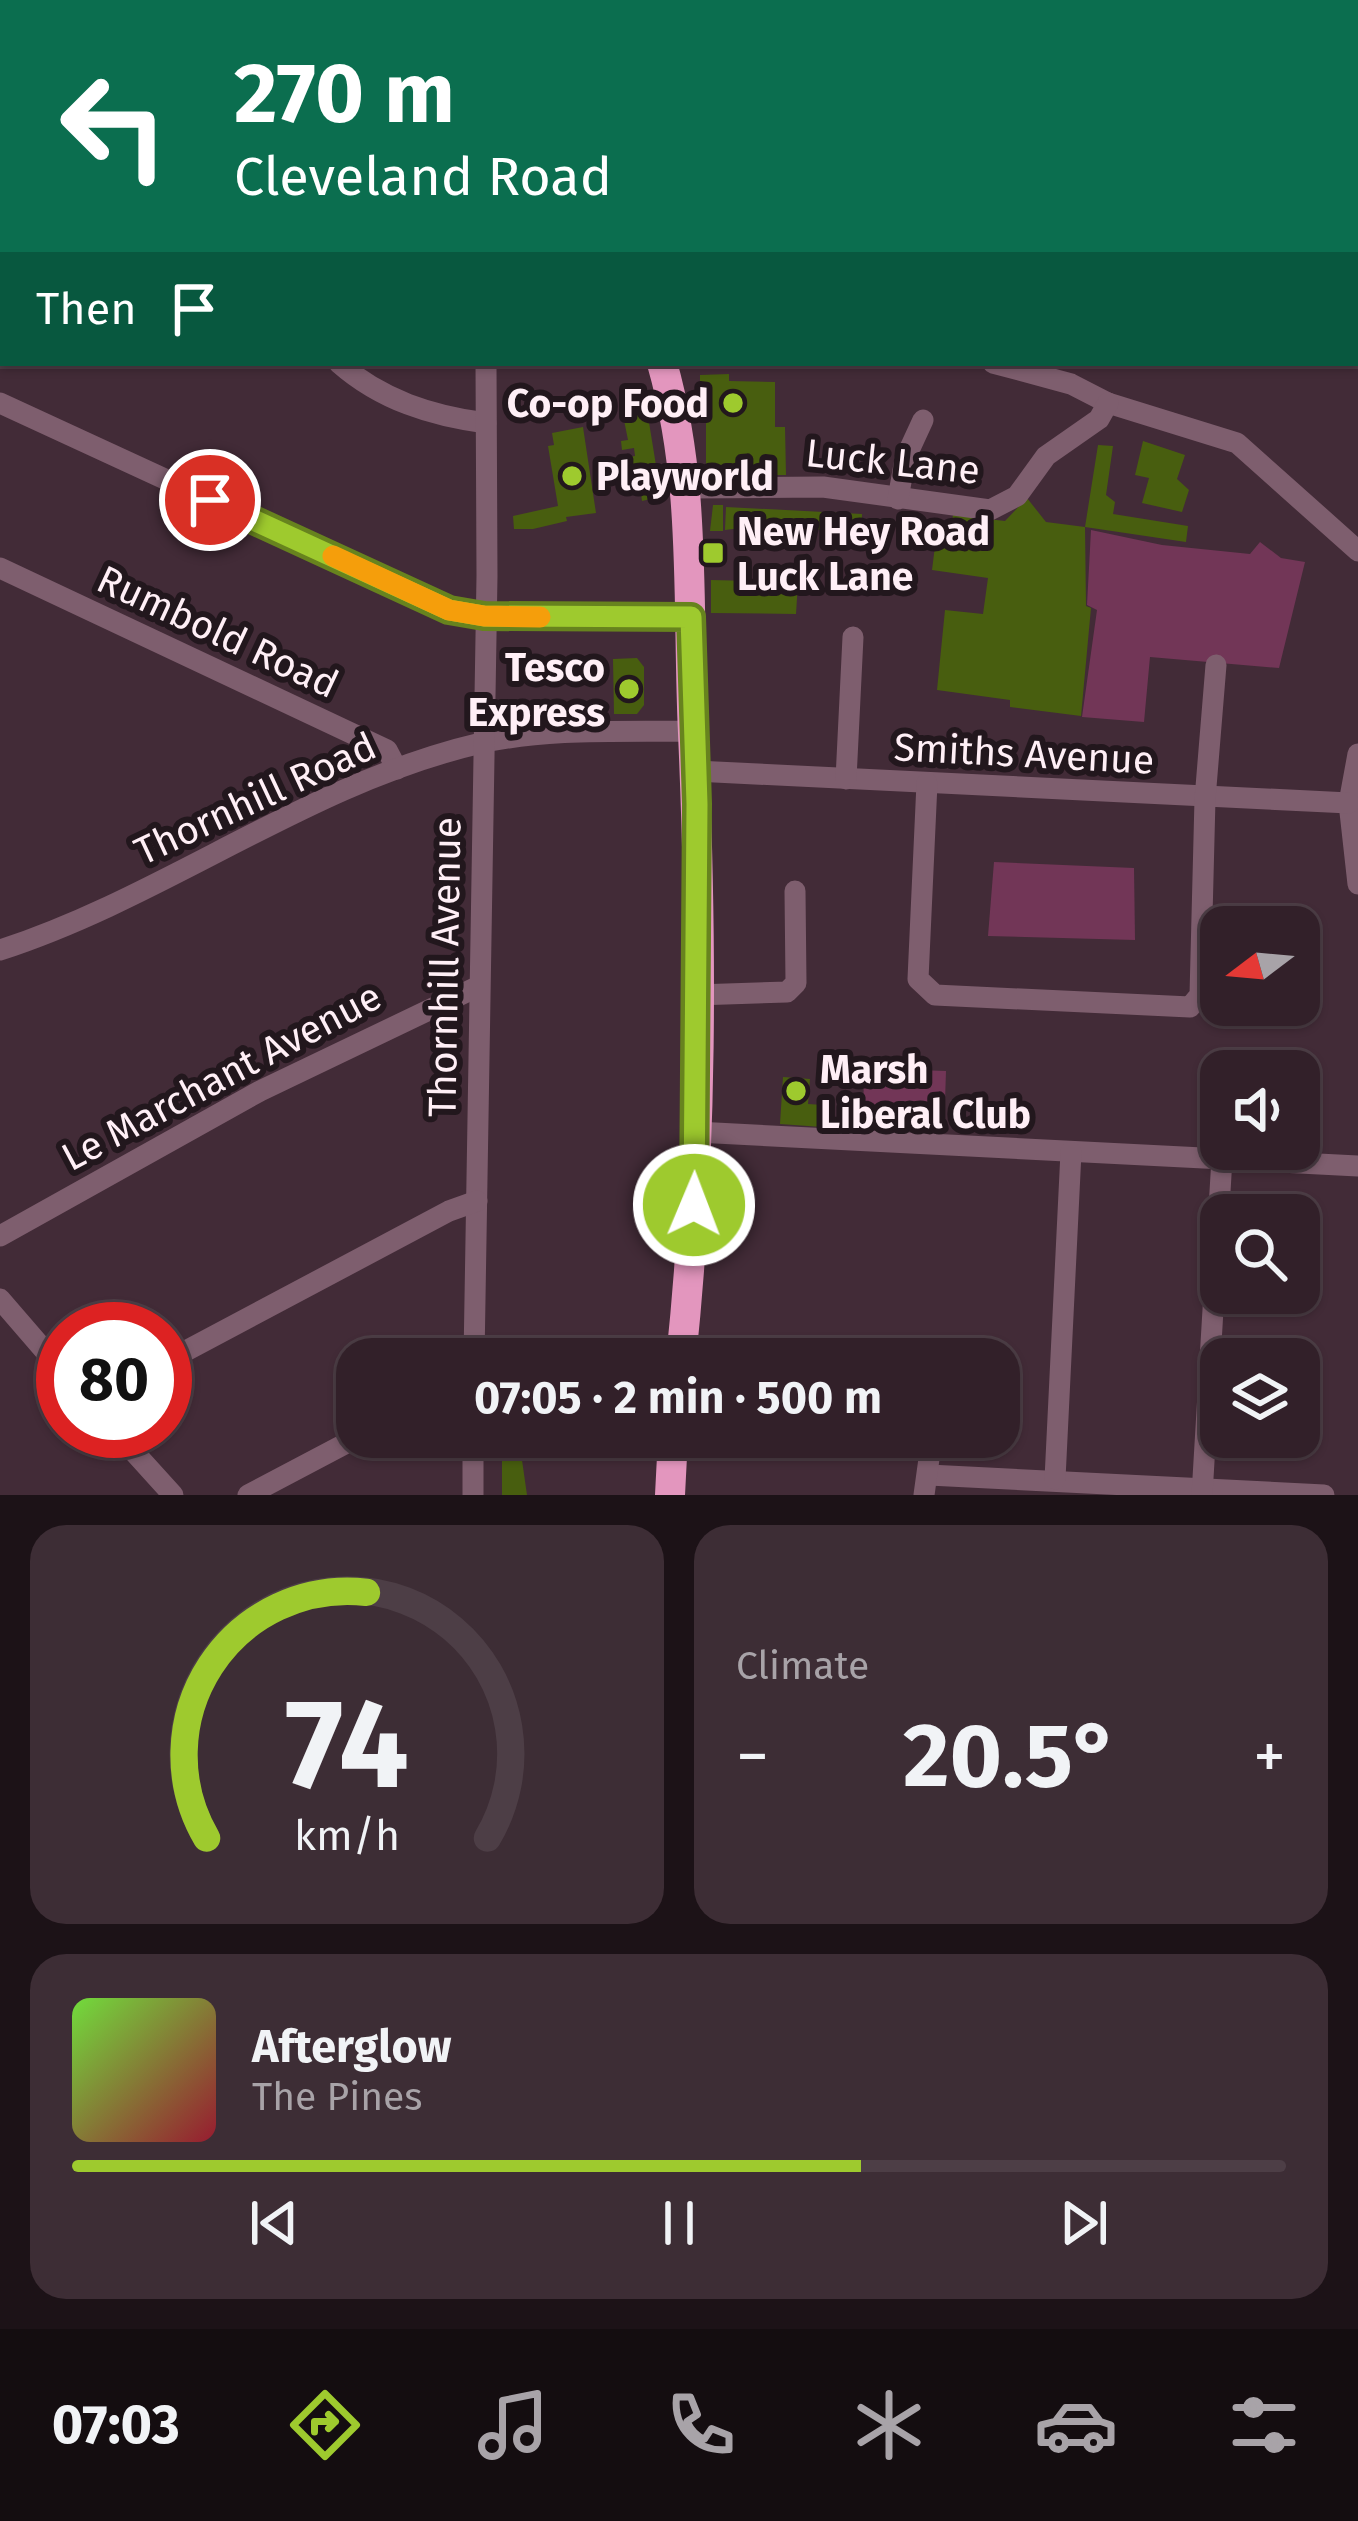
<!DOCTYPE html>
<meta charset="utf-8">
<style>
:root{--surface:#322029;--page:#3d2d35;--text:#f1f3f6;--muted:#a8a3a8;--line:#4d3e46;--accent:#9eca2e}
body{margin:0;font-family:"Fira Sans",sans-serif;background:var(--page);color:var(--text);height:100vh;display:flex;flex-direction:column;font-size:45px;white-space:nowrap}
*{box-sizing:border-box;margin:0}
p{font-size:39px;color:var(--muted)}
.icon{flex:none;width:66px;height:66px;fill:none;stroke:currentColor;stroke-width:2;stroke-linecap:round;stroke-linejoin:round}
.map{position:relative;height:1495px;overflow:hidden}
.side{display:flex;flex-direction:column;gap:30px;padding:30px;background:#1c1217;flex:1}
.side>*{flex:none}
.banner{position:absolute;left:0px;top:0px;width:1359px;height:366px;box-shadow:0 3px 9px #0004,0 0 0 3px var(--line);background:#0b6e4f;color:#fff;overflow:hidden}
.needle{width:78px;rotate:254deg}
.controls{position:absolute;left:1200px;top:906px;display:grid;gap:24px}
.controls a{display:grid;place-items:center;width:120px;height:120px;border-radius:24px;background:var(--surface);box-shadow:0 3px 9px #0004,0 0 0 3px var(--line);font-size:60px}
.speed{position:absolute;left:36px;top:1302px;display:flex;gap:24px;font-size:60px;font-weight:700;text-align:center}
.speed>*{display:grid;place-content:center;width:156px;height:156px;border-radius:50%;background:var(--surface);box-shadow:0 3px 9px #0004,0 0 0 3px var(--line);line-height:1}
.speed .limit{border:18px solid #d22;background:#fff;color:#111}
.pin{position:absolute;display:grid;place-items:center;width:102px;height:102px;color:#fff;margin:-51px;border:6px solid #fff;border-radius:50%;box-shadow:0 3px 12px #0007}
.me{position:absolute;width:132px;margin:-66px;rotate:1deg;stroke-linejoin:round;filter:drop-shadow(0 0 9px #0008)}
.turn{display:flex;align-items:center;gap:42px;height:252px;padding:0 36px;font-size:54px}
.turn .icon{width:156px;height:156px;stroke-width:2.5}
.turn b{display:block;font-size:84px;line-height:102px}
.then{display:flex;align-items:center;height:114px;padding:0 36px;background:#0003;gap:24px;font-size:45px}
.big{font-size:90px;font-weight:700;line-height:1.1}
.side .card{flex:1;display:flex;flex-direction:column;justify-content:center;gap:18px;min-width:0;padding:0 42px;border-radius:36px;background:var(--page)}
.side .dial{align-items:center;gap:0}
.dial svg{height:312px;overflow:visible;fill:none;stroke:var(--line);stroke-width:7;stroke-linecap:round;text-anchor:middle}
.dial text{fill:var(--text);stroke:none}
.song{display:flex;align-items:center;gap:36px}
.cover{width:144px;height:144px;border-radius:18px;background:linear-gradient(135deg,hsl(100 70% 55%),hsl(350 70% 35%))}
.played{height:12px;border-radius:6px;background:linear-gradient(90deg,var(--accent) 65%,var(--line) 65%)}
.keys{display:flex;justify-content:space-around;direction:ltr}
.heat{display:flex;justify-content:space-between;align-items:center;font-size:66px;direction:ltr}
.side .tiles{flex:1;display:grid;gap:30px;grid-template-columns:1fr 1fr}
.card:last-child{grid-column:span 2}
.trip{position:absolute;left:336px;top:1338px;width:684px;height:120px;border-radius:36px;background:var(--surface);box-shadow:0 3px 9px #0004,0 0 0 3px var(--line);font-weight:700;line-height:120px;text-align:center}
.dock{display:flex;height:192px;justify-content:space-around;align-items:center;background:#140d10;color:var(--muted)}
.dock .icon{width:84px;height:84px}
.dock .active{color:var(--accent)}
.dock b{font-size:54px;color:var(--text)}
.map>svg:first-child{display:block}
</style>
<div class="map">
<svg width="1358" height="1495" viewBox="0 0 1358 1495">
<rect width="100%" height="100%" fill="#422b37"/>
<g fill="#723657">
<path d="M1091,530L1162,545L1250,554L1260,542L1281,558L1305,562L1279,668L1150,657L1144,722L1082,717L1097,610L1087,605Z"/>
<path d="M994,862L1134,868L1135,940L988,936Z"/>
<path d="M864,1068L946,1071L944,1131L863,1126Z"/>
</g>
<g fill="#485e0f">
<path d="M729,374V381L775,382V427H785L786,475H751V468H706V405L700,404V375Z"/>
<path d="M647,410L660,490L659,497L642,501L638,474L626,476L622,458L635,456L634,448L622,450L621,441L628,440L623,415Z"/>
<path d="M583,427L596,513L566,517L567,521L533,529H514L513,516L558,506L548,446L554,445L552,433Z"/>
<path d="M1143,441L1185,455L1177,479L1189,490L1182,512L1142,503L1149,478L1135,475Z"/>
<path d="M1098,445L1113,446L1106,495L1115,502L1113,514L1188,526L1186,542L1085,527Z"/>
<path d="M1027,498L1046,522L1085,527L1086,606L1091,608L1081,716L1010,707V700L937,690L945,610L983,614L988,578L932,570L936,538L961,541L963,528H951L953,515L1005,521Z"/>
<path d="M713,505H723V531H710Z"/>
<path d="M726,507L862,514L861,538L846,537V528L791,531V522L787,532L777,531L778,523L750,522V527L725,530Z"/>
<path d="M711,580L798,582L796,614L711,613Z"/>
<path d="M637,658L644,667V705L637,714H614L613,659Z"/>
<path d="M783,1077L810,1079L808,1104L823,1105L822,1127L780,1124Z"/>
<path d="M502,1437H523V1449L528,1448L529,1461L522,1460L527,1495H502Z"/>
</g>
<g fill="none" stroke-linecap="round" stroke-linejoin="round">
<g stroke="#7e5e6e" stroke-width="21">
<path d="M205,0L206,3"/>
<path d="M402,0L403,3"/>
<path d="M1279,0V3"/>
<path d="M351,3L356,0"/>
<path d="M961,3V0"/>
<path d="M1318,3L1320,0"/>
<path d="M0,52L3,54"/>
<path d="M1356,184L1358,185"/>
<path d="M0,286L3,284"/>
<path d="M1356,352L1358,353"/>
<path d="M339,363C381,400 432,416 486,423"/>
<path d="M993,363L1071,384L1108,403L1237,443L1358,551"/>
<path d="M0,403L449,610L485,616L691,617"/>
<path d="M688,488L823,487L990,510L1017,496L1046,456L1099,419L1108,403"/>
<path d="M898,499L905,459L923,420"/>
<path d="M0,568L387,750L397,769"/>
<path d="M1358,754L1349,803L1358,884"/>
<path d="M695,771L1349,803"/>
<path d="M846,779L853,637"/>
<path d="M927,783L918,979L935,995L1190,1007L1200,995L1205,799L1216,665"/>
<path d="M0,950C167,896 308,783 481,743C549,728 624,732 693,731"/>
<path d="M696,995L787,992L796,983L795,891"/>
<path d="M696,1132L1358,1166"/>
<path d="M0,1236L260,1091L479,986"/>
<path d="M0,1299L63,1372"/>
<path d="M474,1359L487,576L486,363"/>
<path d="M165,1362L449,1211L477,1201"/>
<path d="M115,1431L173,1495"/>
<path d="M929,1475L1324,1495"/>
<path d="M1055,1479L1071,1152"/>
<path d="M248,1495L358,1437"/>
<path d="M473,1495V1437"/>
<path d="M924,1495L932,1437"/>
<path d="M1202,1495L1222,1158"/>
</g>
<g stroke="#e396be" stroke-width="30">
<path d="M526,0L527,3"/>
<path d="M662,363C697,485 687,607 693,733C702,940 703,1152 681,1359"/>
<path d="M670,1495L673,1437"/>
</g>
</g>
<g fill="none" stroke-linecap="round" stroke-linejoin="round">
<defs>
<path id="route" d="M210,500L449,610L484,616L691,617L697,804L694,1205"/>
</defs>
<use href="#route" stroke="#67831e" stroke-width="30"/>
<use href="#route" stroke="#9eca2e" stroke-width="21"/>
<path stroke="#f59e0b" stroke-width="21" d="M333,556L449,610L484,616L540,617"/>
</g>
<g fill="#9eca2e" stroke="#22171d" stroke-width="4.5">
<circle cx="733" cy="403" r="12"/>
<circle cx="572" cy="476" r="12"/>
<rect x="701" y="541" width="24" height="24" rx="6"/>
<circle cx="629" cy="689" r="12"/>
<circle cx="796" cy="1091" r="12"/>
</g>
<g text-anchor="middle" stroke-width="12" stroke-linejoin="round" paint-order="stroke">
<g font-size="39" font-weight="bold" fill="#ffeff6" stroke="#22171d" text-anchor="start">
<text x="709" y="417" text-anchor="end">Co-op Food</text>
<text x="596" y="490">Playworld</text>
<text x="737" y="545">New Hey Road<tspan x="737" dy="45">Luck Lane</tspan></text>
<text x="605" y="681" text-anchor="end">Tesco<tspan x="605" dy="45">Express</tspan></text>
<text x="820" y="1083">Marsh<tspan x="820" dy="45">Liberal Club</tspan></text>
</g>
<g font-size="39" fill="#ffeff6" stroke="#22171d">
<text transform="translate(893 461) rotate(6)" y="14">Luck Lane</text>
<text transform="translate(218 631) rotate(25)" y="14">Rumbold Road</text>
<text transform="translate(1024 753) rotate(3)" y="14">Smiths Avenue</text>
<text transform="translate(255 798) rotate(-25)" y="14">Thornhill Road</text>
<text transform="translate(444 967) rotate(-89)" y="14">Thornhill Avenue</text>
<text transform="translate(221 1076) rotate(-28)" y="14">Le Marchant Avenue</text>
</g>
</g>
</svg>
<div class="controls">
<a><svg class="needle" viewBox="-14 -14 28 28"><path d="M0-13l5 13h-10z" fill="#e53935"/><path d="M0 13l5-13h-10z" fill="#a8a3a8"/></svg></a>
<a><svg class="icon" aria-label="sound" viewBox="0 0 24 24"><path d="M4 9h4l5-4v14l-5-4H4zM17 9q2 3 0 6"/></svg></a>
<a><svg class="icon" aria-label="search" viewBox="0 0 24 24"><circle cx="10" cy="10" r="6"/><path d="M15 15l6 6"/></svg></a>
<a><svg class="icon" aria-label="layers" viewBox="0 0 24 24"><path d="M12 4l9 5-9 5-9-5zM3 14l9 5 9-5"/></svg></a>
</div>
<div class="speed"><div class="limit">80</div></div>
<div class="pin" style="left:210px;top:500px;background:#d93025"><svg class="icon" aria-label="arrive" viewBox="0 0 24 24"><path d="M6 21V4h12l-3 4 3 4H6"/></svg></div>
<svg class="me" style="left:694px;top:1205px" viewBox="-20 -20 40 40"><circle r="17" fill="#9eca2e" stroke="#fff" stroke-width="3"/><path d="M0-11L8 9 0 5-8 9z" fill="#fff"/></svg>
<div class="trip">07:05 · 2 min · 500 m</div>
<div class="banner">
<div class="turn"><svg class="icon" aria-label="left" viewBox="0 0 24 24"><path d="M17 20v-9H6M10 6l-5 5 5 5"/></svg><div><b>270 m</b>Cleveland Road</div></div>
<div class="then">Then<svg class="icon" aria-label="arrive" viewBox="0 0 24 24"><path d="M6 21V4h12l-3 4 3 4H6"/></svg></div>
</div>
</div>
<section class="side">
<div class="tiles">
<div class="card dial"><svg viewBox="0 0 100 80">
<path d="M14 69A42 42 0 1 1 86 69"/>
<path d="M14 69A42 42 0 0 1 55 6" stroke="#9eca2e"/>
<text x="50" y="56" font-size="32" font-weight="700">74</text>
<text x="50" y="72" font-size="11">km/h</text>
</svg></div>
<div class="card"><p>Climate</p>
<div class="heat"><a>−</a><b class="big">20.5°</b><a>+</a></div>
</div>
<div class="card">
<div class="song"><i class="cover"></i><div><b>Afterglow</b><p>The Pines</p></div></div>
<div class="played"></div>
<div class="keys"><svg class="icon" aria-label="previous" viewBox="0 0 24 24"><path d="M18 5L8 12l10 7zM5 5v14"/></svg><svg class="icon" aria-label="pause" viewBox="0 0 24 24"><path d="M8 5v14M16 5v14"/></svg><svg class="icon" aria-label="next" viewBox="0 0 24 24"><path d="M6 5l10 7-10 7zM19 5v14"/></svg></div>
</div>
</div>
</section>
<nav class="dock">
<b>07:03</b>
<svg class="icon active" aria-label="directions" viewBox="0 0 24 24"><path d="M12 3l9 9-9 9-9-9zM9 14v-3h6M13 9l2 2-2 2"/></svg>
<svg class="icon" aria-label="music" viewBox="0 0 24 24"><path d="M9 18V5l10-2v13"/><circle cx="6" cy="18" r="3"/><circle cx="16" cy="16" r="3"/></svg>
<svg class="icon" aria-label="phone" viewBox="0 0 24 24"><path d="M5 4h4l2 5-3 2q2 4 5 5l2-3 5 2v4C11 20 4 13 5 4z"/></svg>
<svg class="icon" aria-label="climate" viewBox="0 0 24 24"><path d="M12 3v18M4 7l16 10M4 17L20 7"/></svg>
<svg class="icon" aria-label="car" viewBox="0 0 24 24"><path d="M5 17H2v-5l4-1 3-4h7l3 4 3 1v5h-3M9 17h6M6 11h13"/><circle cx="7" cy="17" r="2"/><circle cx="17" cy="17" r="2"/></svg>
<svg class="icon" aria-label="filters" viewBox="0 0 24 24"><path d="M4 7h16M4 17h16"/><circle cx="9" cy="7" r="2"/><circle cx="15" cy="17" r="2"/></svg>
</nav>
